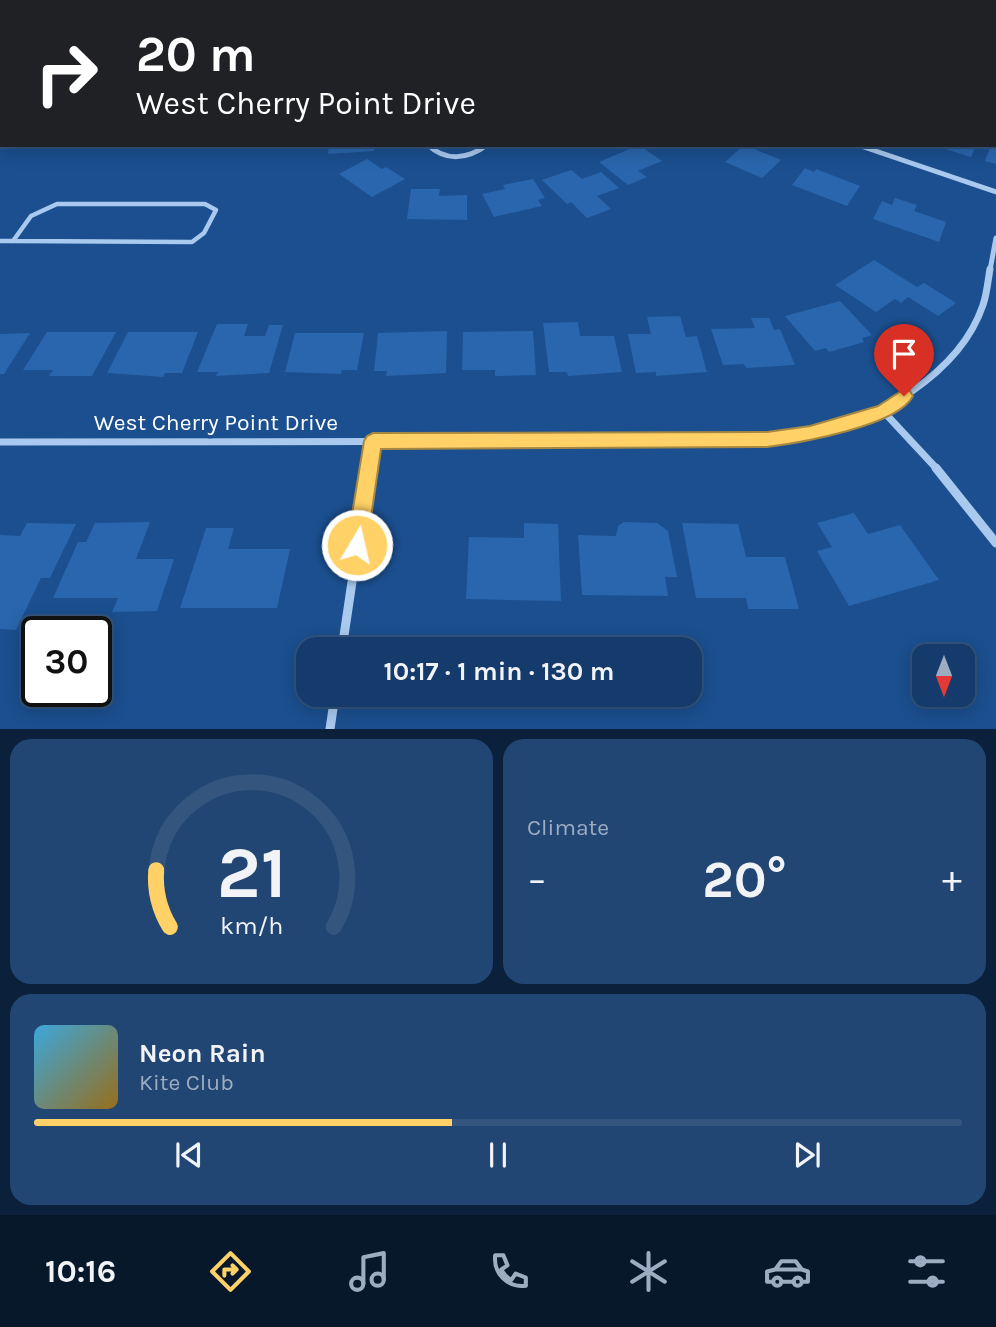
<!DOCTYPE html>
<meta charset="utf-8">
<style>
:root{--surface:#143b6b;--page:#214673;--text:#f1f3f6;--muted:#9dadc1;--line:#33557e;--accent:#ffd166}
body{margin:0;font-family:Karla,sans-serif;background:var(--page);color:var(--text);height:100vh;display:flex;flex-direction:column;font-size:26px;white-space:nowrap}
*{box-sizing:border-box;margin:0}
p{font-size:23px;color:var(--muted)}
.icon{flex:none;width:38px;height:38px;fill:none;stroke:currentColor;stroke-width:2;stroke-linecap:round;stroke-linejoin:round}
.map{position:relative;height:729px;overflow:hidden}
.panel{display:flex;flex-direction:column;gap:10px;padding:10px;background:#0b203b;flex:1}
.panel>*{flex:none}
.top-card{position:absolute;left:0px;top:0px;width:998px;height:147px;box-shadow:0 4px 18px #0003,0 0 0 2px var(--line);background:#202124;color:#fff;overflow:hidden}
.needle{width:46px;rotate:180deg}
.controls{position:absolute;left:912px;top:644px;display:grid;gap:14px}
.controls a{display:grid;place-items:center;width:63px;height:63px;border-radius:14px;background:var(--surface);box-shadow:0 4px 18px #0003,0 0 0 2px var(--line);font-size:35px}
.speed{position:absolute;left:21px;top:616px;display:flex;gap:14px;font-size:35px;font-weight:700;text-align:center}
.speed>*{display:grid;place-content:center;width:91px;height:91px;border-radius:50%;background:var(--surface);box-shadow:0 4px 18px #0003,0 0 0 2px var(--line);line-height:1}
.speed .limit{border:4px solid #111;border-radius:10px;background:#fff;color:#111}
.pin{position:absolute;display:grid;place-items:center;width:60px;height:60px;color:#fff;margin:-72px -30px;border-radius:50% 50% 50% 0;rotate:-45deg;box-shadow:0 0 7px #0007}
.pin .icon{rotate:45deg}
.me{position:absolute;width:77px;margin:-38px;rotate:9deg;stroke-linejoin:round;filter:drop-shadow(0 0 5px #0008)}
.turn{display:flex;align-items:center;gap:24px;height:147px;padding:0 21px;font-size:32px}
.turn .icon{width:91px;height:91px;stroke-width:2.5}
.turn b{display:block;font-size:49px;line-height:60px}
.big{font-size:52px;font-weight:700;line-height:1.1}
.panel .card{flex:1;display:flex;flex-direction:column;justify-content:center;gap:10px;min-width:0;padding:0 24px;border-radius:21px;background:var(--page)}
.panel .dial{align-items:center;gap:0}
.dial svg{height:182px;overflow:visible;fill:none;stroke:var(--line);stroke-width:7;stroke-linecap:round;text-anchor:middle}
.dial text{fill:var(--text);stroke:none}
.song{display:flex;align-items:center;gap:21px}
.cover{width:84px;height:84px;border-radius:10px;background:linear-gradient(135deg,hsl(200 70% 55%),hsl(40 70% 35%))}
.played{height:7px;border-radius:4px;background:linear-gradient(90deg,var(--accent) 45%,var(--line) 45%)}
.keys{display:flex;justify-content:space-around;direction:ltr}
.heat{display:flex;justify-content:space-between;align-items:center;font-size:38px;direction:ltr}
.panel .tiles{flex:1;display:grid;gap:10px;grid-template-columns:1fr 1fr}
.card:last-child{grid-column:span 2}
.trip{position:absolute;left:296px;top:637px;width:406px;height:70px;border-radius:21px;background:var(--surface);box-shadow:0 4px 18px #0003,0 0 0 2px var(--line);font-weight:700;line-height:70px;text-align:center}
.menu{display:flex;height:112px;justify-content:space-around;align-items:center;background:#08182b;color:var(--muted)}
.menu .icon{width:49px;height:49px}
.menu .selected{color:var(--accent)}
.menu b{font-size:32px;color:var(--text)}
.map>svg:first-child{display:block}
</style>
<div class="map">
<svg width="996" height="729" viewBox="0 0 996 729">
<rect width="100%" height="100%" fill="#1b4f8f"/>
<g fill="#2a66ad">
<path d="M329,145H374V151L328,154Z"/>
<path d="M639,145L662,161L638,171L647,177L628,185L599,162Z"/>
<path d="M744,145L781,160L762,178L725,162Z"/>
<path d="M932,145H976L971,157Z"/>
<path d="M991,145H996V164L985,161Z"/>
<path d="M367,159L382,169L386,167L405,179L372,197L339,174Z"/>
<path d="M805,168L814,172L816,169L860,186L847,206L792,185Z"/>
<path d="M571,170L582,179L601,172L619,188L597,196L611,209L587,218L571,202L567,204L542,180Z"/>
<path d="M533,179L545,198L538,200L542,206L494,217L482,194L505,189L503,185Z"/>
<path d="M411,189H440L439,196L467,195V220L407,219Z"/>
<path d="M895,198L917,205L914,211L946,222L939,242L873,219L882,201L892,205Z"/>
<path d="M874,260L917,287L924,283L956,303L938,316L908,297L901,303L895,299L876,312L835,285Z"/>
<path d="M840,301L872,335L862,338L864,342L829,352L826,348L815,351L785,316Z"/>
<path d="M680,316L686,337L697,336L707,372L656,376V372L636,373L628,334H651L647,317Z"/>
<path d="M751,318H769L774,330L780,329L795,365L746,368L744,364L723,365L711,329L755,328Z"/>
<path d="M578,322L580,336H614L622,372L568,376L567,372H549L543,323Z"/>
<path d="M217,324H248L244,336H265L269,325H283L269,373L216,376L218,372H197Z"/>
<path d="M447,331L446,373L386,376L387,371H374L378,333Z"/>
<path d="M533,331L536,375L495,376V370H462L463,332Z"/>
<path d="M47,332H116L92,376H49L53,370H23Z"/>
<path d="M128,332H198L182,373H165L163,377L107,373Z"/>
<path d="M30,333L4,374H0V334Z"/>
<path d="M295,333H364L357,370H342L341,374L285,372Z"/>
<path d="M854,513L868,534L900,525L939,580L849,606L817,551L832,547L817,523Z"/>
<path d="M150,522L136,559H174L157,611L112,612L118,598H53L78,542H86L95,523Z"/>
<path d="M624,522L657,523L668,531L677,577H665L668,596L582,595L578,535L616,536L618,526Z"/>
<path d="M27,523L76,524L50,578H41L16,630L0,629V535L20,536Z"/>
<path d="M524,523L558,524L561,601L466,599L469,537L524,538Z"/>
<path d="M682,523L738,524L746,557H785L799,609H748L746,598H696Z"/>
<path d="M206,528H234L228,549H290L277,608H180Z"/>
</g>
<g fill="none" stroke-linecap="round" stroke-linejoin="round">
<path stroke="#a9c9ee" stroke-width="3.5" d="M674,0L678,2"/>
<g stroke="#a9c9ee" stroke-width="4.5">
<path d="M57,204H205L216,210L204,233L192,242L13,241L31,216Z"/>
<path d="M0,241H13"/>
</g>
<g stroke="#a9c9ee" stroke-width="4.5">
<path d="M536,0L538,2"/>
<path d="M820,0L825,2"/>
</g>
<g stroke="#a9c9ee" stroke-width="5">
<path d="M428,145C446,162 468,159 487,145"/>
<path d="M858,145L996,192"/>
<path d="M990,270L996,238"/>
</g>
<g stroke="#a9c9ee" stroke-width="7">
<path d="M883,411L937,469"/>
<path d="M0,442L728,441C755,439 782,438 808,434C876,423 960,373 983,305C987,294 988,280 990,269"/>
<path d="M369,469L373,441"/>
</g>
<g stroke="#a9c9ee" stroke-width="9">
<path d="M936,468L996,543"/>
<path d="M342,649L369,468"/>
<path d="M330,729L335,695"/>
</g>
</g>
<path fill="#ffd166" stroke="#a68842" stroke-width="2" d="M904,389L910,391L913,396C898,426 799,443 767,447L381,449L367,545L364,552L357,555L350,552L347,545L364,441L367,436L373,433L767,432L810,426L878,406Z"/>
<g text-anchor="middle" stroke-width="7" stroke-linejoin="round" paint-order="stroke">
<g font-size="23" fill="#fff" stroke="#1b4f8f">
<text x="216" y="430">West Cherry Point Drive</text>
</g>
</g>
</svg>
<div class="controls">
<a><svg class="needle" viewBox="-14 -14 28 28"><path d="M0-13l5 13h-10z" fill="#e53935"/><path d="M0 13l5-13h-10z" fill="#9dadc1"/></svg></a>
</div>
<div class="speed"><div class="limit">30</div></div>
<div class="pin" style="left:904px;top:396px;background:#d93025"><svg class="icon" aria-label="arrive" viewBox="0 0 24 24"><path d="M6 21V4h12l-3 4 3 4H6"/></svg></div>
<svg class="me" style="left:357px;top:545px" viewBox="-20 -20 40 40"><circle r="17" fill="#ffd166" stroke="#fff" stroke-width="3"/><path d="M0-11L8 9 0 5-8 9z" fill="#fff"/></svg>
<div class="trip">10:17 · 1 min · 130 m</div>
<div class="top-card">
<div class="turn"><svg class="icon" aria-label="right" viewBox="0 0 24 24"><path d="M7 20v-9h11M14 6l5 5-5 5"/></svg><div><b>20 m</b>West Cherry Point Drive</div></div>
</div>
</div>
<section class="panel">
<div class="tiles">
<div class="card dial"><svg viewBox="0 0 100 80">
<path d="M14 69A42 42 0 1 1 86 69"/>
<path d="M14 69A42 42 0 0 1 8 44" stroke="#ffd166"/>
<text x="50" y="56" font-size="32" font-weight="700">21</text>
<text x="50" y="72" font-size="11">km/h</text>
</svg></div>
<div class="card"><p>Climate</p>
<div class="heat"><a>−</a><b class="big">20°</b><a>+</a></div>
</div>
<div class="card">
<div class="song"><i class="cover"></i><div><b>Neon Rain</b><p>Kite Club</p></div></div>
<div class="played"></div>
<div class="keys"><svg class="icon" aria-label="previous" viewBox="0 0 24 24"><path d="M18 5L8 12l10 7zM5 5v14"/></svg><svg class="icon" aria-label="pause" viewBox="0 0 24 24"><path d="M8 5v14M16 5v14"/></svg><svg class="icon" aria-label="next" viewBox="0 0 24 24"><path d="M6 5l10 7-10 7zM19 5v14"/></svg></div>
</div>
</div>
</section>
<nav class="menu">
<b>10:16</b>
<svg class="icon selected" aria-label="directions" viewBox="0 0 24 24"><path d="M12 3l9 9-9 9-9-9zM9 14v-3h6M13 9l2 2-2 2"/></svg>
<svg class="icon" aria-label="music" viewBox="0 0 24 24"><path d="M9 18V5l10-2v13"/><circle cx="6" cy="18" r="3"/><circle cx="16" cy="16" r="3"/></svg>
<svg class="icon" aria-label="phone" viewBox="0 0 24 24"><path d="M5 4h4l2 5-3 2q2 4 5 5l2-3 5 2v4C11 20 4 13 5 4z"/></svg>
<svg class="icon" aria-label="climate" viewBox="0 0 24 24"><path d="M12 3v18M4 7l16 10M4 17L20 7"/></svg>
<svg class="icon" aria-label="car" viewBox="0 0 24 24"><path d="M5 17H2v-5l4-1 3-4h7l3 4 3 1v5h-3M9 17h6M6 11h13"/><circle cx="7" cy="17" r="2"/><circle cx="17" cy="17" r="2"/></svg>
<svg class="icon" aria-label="filters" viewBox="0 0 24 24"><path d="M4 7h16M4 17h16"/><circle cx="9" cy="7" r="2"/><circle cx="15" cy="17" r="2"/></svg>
</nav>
